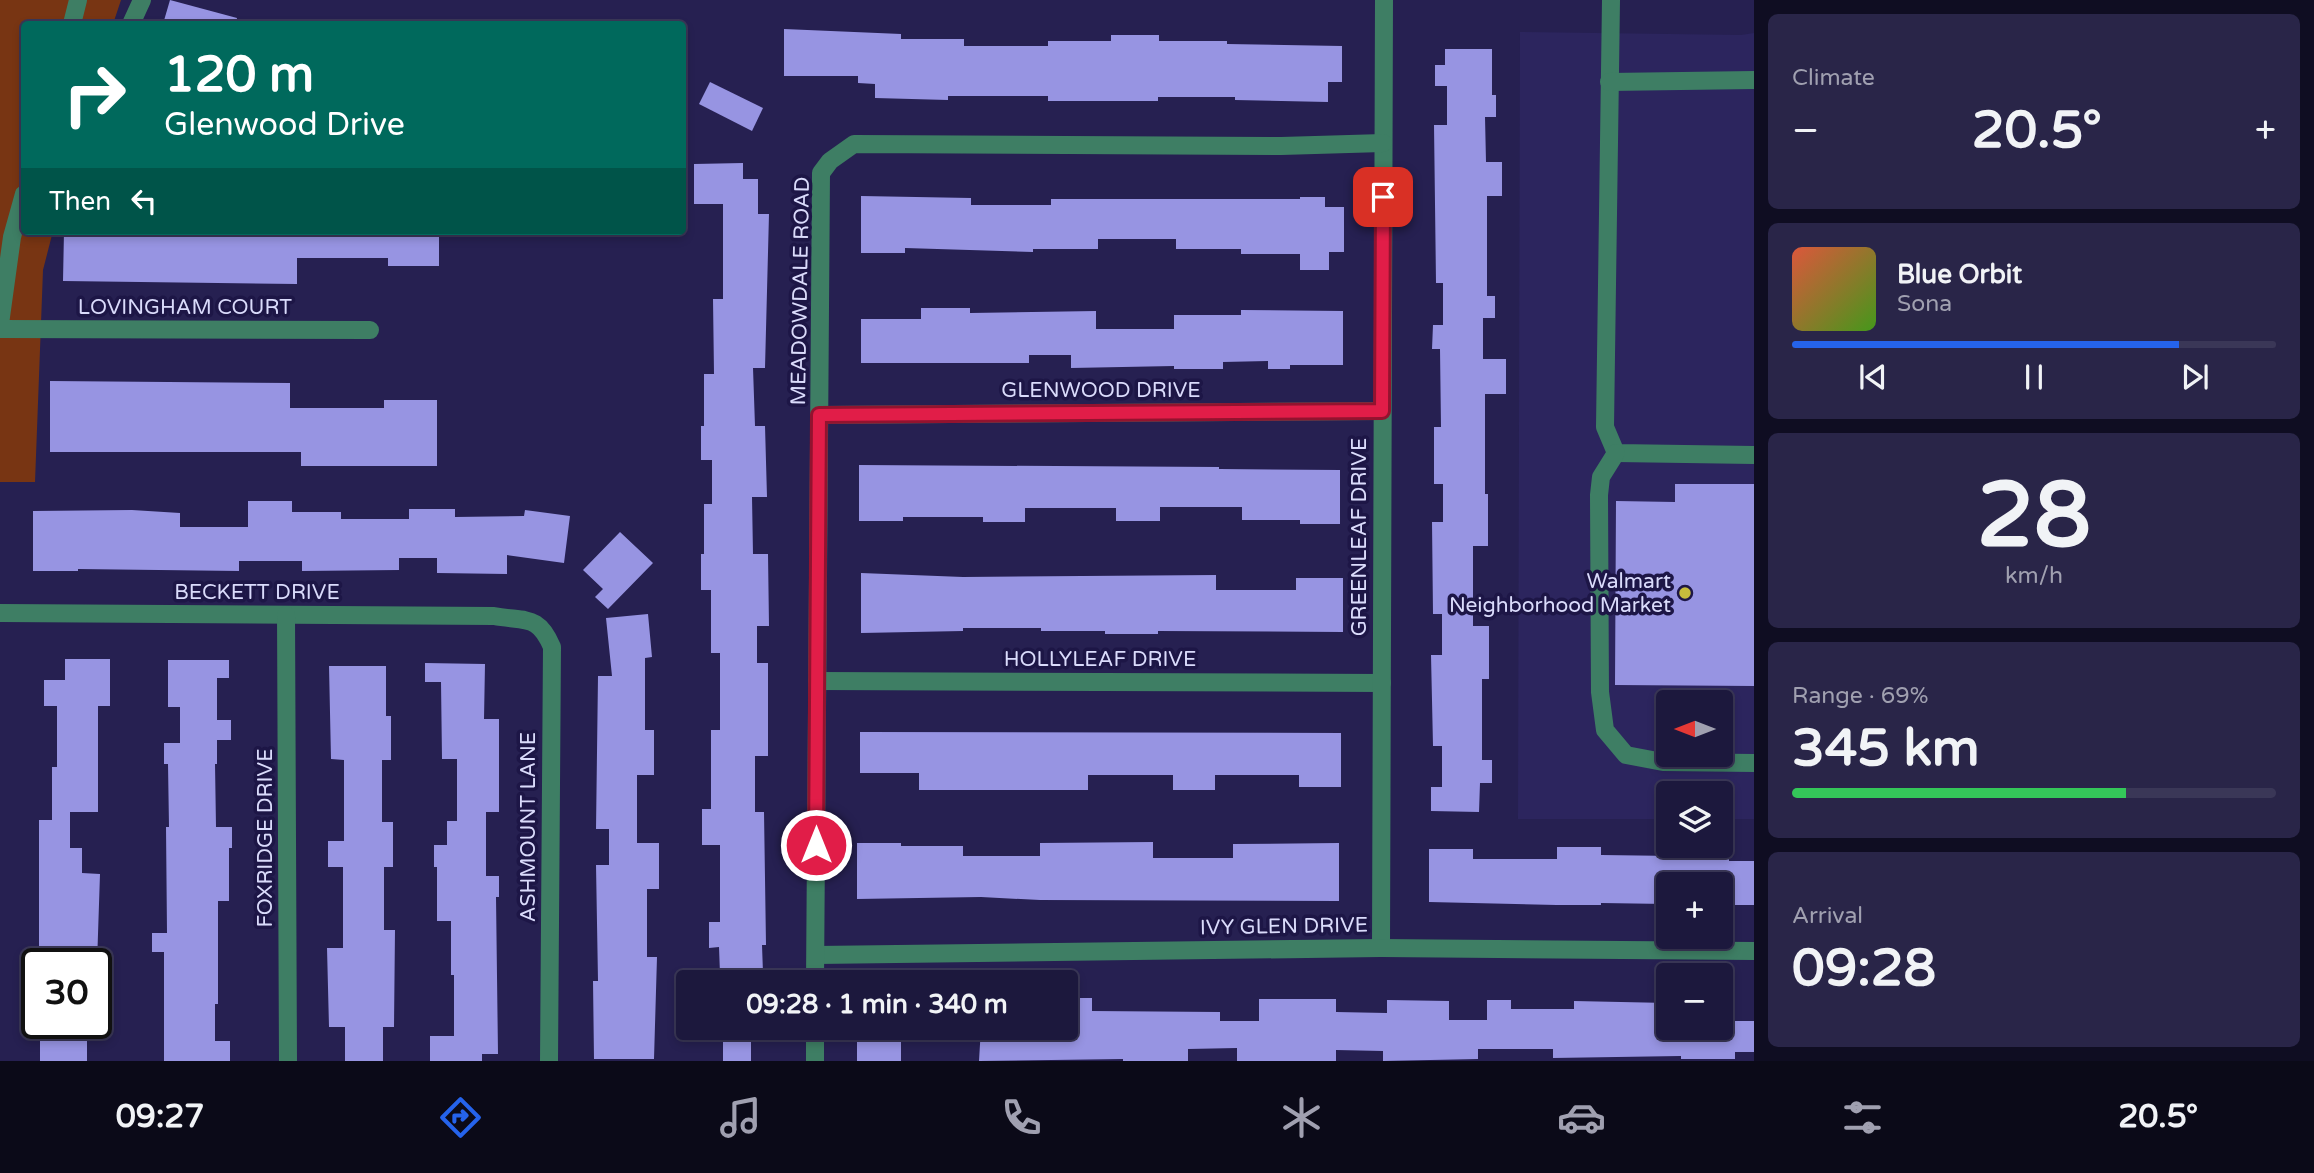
<!DOCTYPE html>
<meta charset="utf-8">
<style>
:root{--surface:#1c183d;--page:#292548;--text:#f1f3f6;--muted:#a0a0b0;--line:#3a3757;--accent:#2563eb}
body{margin:0;font-family:"Varela Round",sans-serif;background:var(--page);color:var(--text);height:100vh;display:flex;flex-direction:column;font-size:26px;white-space:nowrap}
*{box-sizing:border-box;margin:0}
p{font-size:23px;color:var(--muted)}
.icon{flex:none;width:38px;height:38px;fill:none;stroke:currentColor;stroke-width:2;stroke-linecap:round;stroke-linejoin:round}
.map{position:relative;flex:1;overflow:hidden}
.side{display:flex;flex-direction:column;gap:14px;padding:14px;background:#0f0d22;width:560px}
.side>*{flex:none}
.top-card{position:absolute;left:21px;top:21px;width:665px;height:214px;border-radius:7px;box-shadow:0 4px 10px #0003,0 0 0 2px var(--line);background:#00695c;color:#fff;overflow:hidden}
.needle{width:46px;rotate:270deg}
.tools{position:absolute;left:1656px;top:690px;display:grid;gap:14px}
.tools a{display:grid;place-items:center;width:77px;height:77px;border-radius:7px;background:var(--surface);box-shadow:0 4px 10px #0003,0 0 0 2px var(--line);font-size:35px}
.speed{position:absolute;left:21px;top:948px;display:flex;gap:14px;font-size:35px;font-weight:700;text-align:center}
.speed>*{display:grid;place-content:center;width:91px;height:91px;border-radius:50%;background:var(--surface);box-shadow:0 4px 10px #0003,0 0 0 2px var(--line);line-height:1}
.speed .limit{border:4px solid #111;border-radius:10px;background:#fff;color:#111}
.pin{position:absolute;display:grid;place-items:center;width:60px;height:60px;color:#fff;margin:-30px;border-radius:14px;box-shadow:0 4px 10px #0006}
.me{position:absolute;width:77px;margin:-38px;rotate:0deg;stroke-linejoin:round;filter:drop-shadow(0 0 5px #0008)}
.turn{display:flex;align-items:center;gap:24px;height:147px;padding:0 28px;font-size:32px}
.turn .icon{width:91px;height:91px;stroke-width:2.5}
.turn b{display:block;font-size:49px;line-height:60px}
.then{display:flex;align-items:center;height:66px;padding:0 28px;background:#0003;gap:14px;font-size:26px}
.big{font-size:52px;font-weight:800;line-height:1.1}
.side .tile{flex:1;display:flex;flex-direction:column;justify-content:center;gap:10px;min-width:0;padding:0 24px;border-radius:10px;background:var(--page)}
.side .dial{align-items:center;gap:0}
.dial b{font-size:91px;line-height:1}
.song{display:flex;align-items:center;gap:21px}
.cover{width:84px;height:84px;border-radius:10px;background:linear-gradient(135deg,hsl(10 70% 55%),hsl(100 70% 35%))}
.played{height:7px;border-radius:4px;background:linear-gradient(90deg,var(--accent) 80%,var(--line) 80%)}
.keys{display:flex;justify-content:space-around;direction:ltr}
.heat{display:flex;justify-content:space-between;align-items:center;font-size:38px;direction:ltr}
.charge{height:10px;border-radius:5px;background:linear-gradient(90deg,#34c759 69%,var(--line) 0)}
.trip{position:absolute;left:676px;top:970px;width:402px;height:70px;border-radius:7px;background:var(--surface);box-shadow:0 4px 10px #0003,0 0 0 2px var(--line);font-weight:800;line-height:70px;text-align:center}
.menu{display:flex;height:112px;justify-content:space-around;align-items:center;background:#0b0a18;color:var(--muted)}
.menu .icon{width:49px;height:49px}
.menu .current{color:var(--accent)}
.menu b{font-size:32px;color:var(--text)}
main{display:flex;flex:1;min-height:0}
.map>svg:first-child{display:block}
</style>
<main>
<div class="map">
<svg width="1754" height="1061" viewBox="0 0 1754 1061">
<rect width="100%" height="100%" fill="#262051"/>
<path fill="#2c255e" fill-rule="evenodd" d="M1520,32L1741,35L1754,33V819H1720V793H1668V819H1518ZM1668,702H1720V754H1668Z"/>
<path fill="#783513" d="M0,0H121L113,24H24V231H53L43,270L35,482H0Z"/>
<g fill="#9794e2">
<path d="M170,0L237,18L236,24H163Z"/>
<path d="M784,29L901,34V39H964V46H1048V41H1111V35H1159V41H1227V44L1342,46V82H1328V102L1235,100V97H1158V101H1048V96H948V100L875,98V84L858,83V76H784Z"/>
<path d="M1445,49H1492V95H1496V117H1485L1486,162H1502V196H1487V296H1495V318H1483V359H1506V394H1485V494H1488V546H1473V626H1489V679H1482V760H1492V783H1480L1479,812L1431,811V787H1442V746H1433L1431,655H1442V614H1433L1432,522H1443V484H1434V427H1441L1440,349H1432L1433,325H1443V283H1436L1434,125H1447V86H1435V65H1445Z"/>
<path d="M710,82L763,108L752,131L699,104Z"/>
<path d="M743,163V179H758V214H769L765,368H753L755,426H765L767,497H752L753,554H768L769,626H757V663H768V756H755V812H764L766,945H762L763,973L720,974L719,947L709,948V922H720V845H702V809H711V730H720V653H711V590H701V554H704V504H712V460H701V426H704V374H714L713,299H723V204H694V164Z"/>
<path d="M861,196L971,198V205H1051V199H1300V197H1325V207H1344V252H1329V270H1300V254H1241V249H1176V239H1098V249H1033V252L905,248V253H861Z"/>
<path d="M64,231H439V266H388V258H297V284L63,281Z"/>
<path d="M921,308H970V313L1096,311V329H1174V315H1241V310L1343,311V365H1290V369H1268V361L1223,362V369H1174V366L1071,368V355H1029V363H861V319H921Z"/>
<path d="M50,381L290,383V408H384V400H437V466H301V452H50Z"/>
<path d="M859,465L1219,467V469L1340,470V524H1300V520H1242V507H1160V521H1116V508H1025V522H983V517H903V521H859Z"/>
<path d="M1675,484H1754V686L1615,685L1616,501L1675,502Z"/>
<path d="M248,501H292V512H341V519H409V509H455V517L524,516L525,510L570,516L564,563L507,555V574L437,573V558H399V570L302,571V561H239V571L78,569V571H33V511L132,510L180,513V527H248Z"/>
<path d="M620,532L653,563L608,609L595,597L603,589L583,570Z"/>
<path d="M861,573L963,577L1216,575V590H1296V578H1343V632L1158,631V634H1105V631H1041V628H963V631L861,633Z"/>
<path d="M648,614L652,657L645,658V730H654V775H637V843H659V889H647V957H657L654,1059H594L593,981H598L596,865H609V829H596L598,676H612L606,618Z"/>
<path d="M65,659H110V706H98V812H70V848H82V873L100,874L97,964H39V820H52V767H57V706H44V680H65Z"/>
<path d="M168,660H229V678H217V720H231V740H217V764H215L216,827H232V848H229V901H218V1004H215V1041H230V1061H164V952H152V933H167L166,827H169L168,764H164V743H180V707H168Z"/>
<path d="M425,663L485,664L484,719H499V812H486V876H499V897H496L498,1054H482V1061H430V1036H454V975H451V921H437V867H434V845H447V821H457V759H442L441,682H425Z"/>
<path d="M329,666H386V716H391V760H382V822H393V867H384V930H395L394,1027H383V1061H345V1027H329L327,948H343V867H328V841H344V760L331,759Z"/>
<path d="M860,732L1341,733V787H1299V775H1215V790H1173V775H1088V790H919V773H860Z"/>
<path d="M1153,842V858H1233V844L1339,843V901L1040,900L981,897L857,899V843H901V846H963V856H1040V843Z"/>
<path d="M1675,845H1697V855H1729V861H1754V905H1720V884H1667V904L1601,903V905H1557L1429,902V849H1473V859H1557V847H1601V855L1675,856Z"/>
<path d="M1067,998H1092V1011L1220,1012V1021H1259V999H1336V1012L1387,1013V1000L1449,1001V1020H1487V1000H1511V1009H1574V1001L1668,1003V1027H1720V1021H1754V1052H1735V1059H1681V1056L1553,1058V1049H1478V1059L1383,1061V1051L1336,1050V1061H1237V1048L1188,1049V1061H1123V1059L979,1061L981,1027H1066Z"/>
<path d="M44,1024H87V1061H40V1034H44Z"/>
<rect x="723" y="1027" width="28" height="34"/>
<rect x="857" y="1027" width="44" height="34"/>
</g>
<g fill="none" stroke-linecap="round" stroke-linejoin="round">
<g stroke="#3e7e64" stroke-width="18">
<path d="M1611,0L1605,427L1616,453L1754,455"/>
<path d="M72,24L78,0"/>
<path d="M131,24L142,0"/>
<path d="M1609,82L1754,80"/>
<path d="M0,324L12,237L24,194"/>
<path d="M0,329L370,330"/>
<path d="M819,415L1382,411"/>
<path d="M1616,453L1601,477L1599,495L1600,692L1605,730L1626,755L1663,762L1754,763"/>
<path d="M0,613L494,616C526,622 538,614 552,647L549,1061"/>
<path d="M286,615L288,1061"/>
<path d="M817,681L1382,683"/>
<path d="M1381,948L1384,0"/>
<path d="M816,955L1381,948L1754,951"/>
<path d="M815,982L821,173L830,161L854,144L1281,146L1383,143"/>
<path d="M815,1061V1027"/>
</g>
</g>
<g fill="none" stroke-linecap="round" stroke-linejoin="round">
<defs>
<path id="route" d="M816,845L819,415L1382,411L1383,197"/>
</defs>
<use href="#route" stroke="#92132f" stroke-width="18"/>
<use href="#route" stroke="#e11d48" stroke-width="12"/>
</g>
<circle fill="#c6bc3c" stroke="#1d1646" stroke-width="2.5" cx="1685" cy="593" r="7"/>
<g text-anchor="middle" stroke-width="7" stroke-linejoin="round" paint-order="stroke">
<g font-size="21" fill="#dadbfb" stroke="#1d1646">
<text transform="translate(800 291) rotate(-89)" y="7">MEADOWDALE ROAD</text>
<text x="185" y="314">LOVINGHAM COURT</text>
<text x="1101" y="397">GLENWOOD DRIVE</text>
<text transform="translate(1359 537) rotate(-90)" y="7">GREENLEAF DRIVE</text>
<text x="257" y="599">BECKETT DRIVE</text>
<text x="1100" y="666">HOLLYLEAF DRIVE</text>
<text transform="translate(528 827) rotate(-90)" y="7">ASHMOUNT LANE</text>
<text transform="translate(265 838) rotate(-90)" y="7">FOXRIDGE DRIVE</text>
<text transform="translate(1284 926) rotate(-1)" y="7">IVY GLEN DRIVE</text>
</g>
<g font-size="21" fill="#dadbfb" stroke="#1d1646" text-anchor="end">
<text x="1671" y="588">Walmart<tspan x="1671" dy="24">Neighborhood Market</tspan></text>
</g>
</g>
</svg>
<div class="tools">
<a><svg class="needle" viewBox="-14 -14 28 28"><path d="M0-13l5 13h-10z" fill="#e53935"/><path d="M0 13l5-13h-10z" fill="#a0a0b0"/></svg></a>
<a><svg class="icon" aria-label="layers" viewBox="0 0 24 24"><path d="M12 4l9 5-9 5-9-5zM3 14l9 5 9-5"/></svg></a>
<a>+</a>
<a>−</a>
</div>
<div class="speed"><div class="limit">30</div></div>
<div class="pin" style="left:1383px;top:197px;background:#d93025"><svg class="icon" aria-label="arrive" viewBox="0 0 24 24"><path d="M6 21V4h12l-3 4 3 4H6"/></svg></div>
<svg class="me" style="left:816px;top:845px" viewBox="-20 -20 40 40"><circle r="17" fill="#e11d48" stroke="#fff" stroke-width="3"/><path d="M0-11L8 9 0 5-8 9z" fill="#fff"/></svg>
<div class="trip">09:28 · 1 min · 340 m</div>
<div class="top-card">
<div class="turn"><svg class="icon" aria-label="right" viewBox="0 0 24 24"><path d="M7 20v-9h11M14 6l5 5-5 5"/></svg><div><b>120 m</b>Glenwood Drive</div></div>
<div class="then">Then<svg class="icon" aria-label="left" viewBox="0 0 24 24"><path d="M17 20v-9H6M10 6l-5 5 5 5"/></svg></div>
</div>
</div>
<section class="side">
<div class="tile"><p>Climate</p>
<div class="heat"><a>−</a><b class="big">20.5°</b><a>+</a></div>
</div>
<div class="tile">
<div class="song"><i class="cover"></i><div><b>Blue Orbit</b><p>Sona</p></div></div>
<div class="played"></div>
<div class="keys"><svg class="icon" aria-label="previous" viewBox="0 0 24 24"><path d="M18 5L8 12l10 7zM5 5v14"/></svg><svg class="icon" aria-label="pause" viewBox="0 0 24 24"><path d="M8 5v14M16 5v14"/></svg><svg class="icon" aria-label="next" viewBox="0 0 24 24"><path d="M6 5l10 7-10 7zM19 5v14"/></svg></div>
</div>
<div class="tile dial"><b>28</b><p>km/h</p></div>
<div class="tile"><p>Range · 69%</p><b class="big">345 km</b><div class="charge"></div></div>
<div class="tile"><p>Arrival</p><b class="big">09:28</b></div>
</section>
</main>
<nav class="menu">
<b>09:27</b>
<svg class="icon current" aria-label="directions" viewBox="0 0 24 24"><path d="M12 3l9 9-9 9-9-9zM9 14v-3h6M13 9l2 2-2 2"/></svg>
<svg class="icon" aria-label="music" viewBox="0 0 24 24"><path d="M9 18V5l10-2v13"/><circle cx="6" cy="18" r="3"/><circle cx="16" cy="16" r="3"/></svg>
<svg class="icon" aria-label="phone" viewBox="0 0 24 24"><path d="M5 4h4l2 5-3 2q2 4 5 5l2-3 5 2v4C11 20 4 13 5 4z"/></svg>
<svg class="icon" aria-label="climate" viewBox="0 0 24 24"><path d="M12 3v18M4 7l16 10M4 17L20 7"/></svg>
<svg class="icon" aria-label="car" viewBox="0 0 24 24"><path d="M5 17H2v-5l4-1 3-4h7l3 4 3 1v5h-3M9 17h6M6 11h13"/><circle cx="7" cy="17" r="2"/><circle cx="17" cy="17" r="2"/></svg>
<svg class="icon" aria-label="filters" viewBox="0 0 24 24"><path d="M4 7h16M4 17h16"/><circle cx="9" cy="7" r="2"/><circle cx="15" cy="17" r="2"/></svg>
<b>20.5°</b>
</nav>
